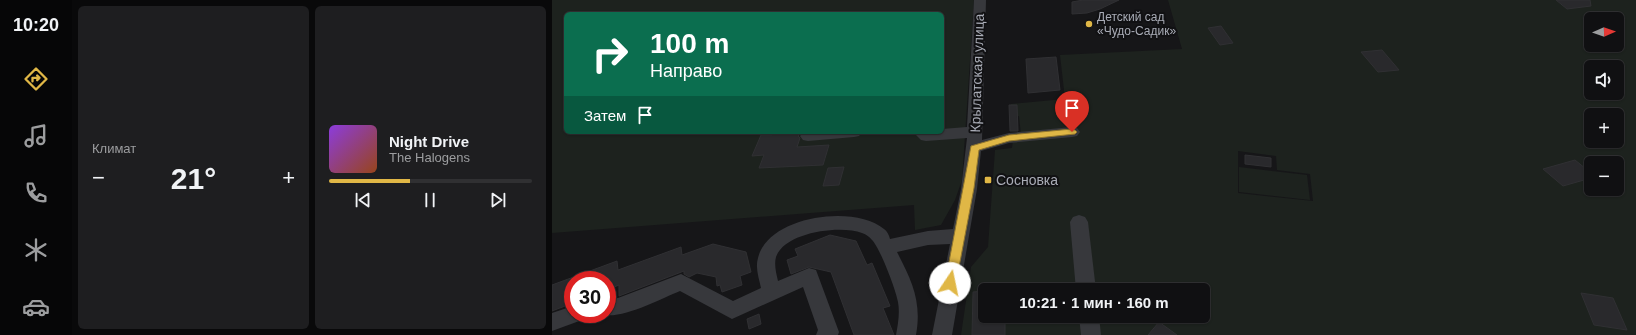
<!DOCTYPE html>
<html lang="ru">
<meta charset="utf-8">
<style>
:root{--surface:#101012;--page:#1e1e20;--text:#f1f3f6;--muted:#9c9d9f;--line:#303032;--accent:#e0b746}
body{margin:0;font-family:Arial,sans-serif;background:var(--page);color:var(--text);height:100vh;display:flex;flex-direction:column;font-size:15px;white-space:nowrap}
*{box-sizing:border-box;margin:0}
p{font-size:13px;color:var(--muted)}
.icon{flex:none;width:22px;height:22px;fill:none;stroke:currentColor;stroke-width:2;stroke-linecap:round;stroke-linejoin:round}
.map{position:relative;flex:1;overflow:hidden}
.drawer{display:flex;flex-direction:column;gap:6px;padding:6px;background:#09090a;width:480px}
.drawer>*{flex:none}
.banner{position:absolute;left:12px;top:12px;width:380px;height:122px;border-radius:6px;box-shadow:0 1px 3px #0004,0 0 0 1px var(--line);background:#0b6e4f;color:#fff;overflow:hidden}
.needle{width:26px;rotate:88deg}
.fabs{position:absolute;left:1032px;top:12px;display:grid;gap:8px}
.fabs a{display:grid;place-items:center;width:40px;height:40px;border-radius:6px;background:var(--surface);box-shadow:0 1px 3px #0004,0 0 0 1px var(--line);font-size:20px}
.speed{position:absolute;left:12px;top:271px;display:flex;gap:8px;font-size:20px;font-weight:700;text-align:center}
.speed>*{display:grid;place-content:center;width:52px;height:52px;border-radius:50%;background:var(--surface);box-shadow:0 1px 3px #0004,0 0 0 1px var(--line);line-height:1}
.speed .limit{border:6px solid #d22;background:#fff;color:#111}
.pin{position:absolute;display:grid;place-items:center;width:34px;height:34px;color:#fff;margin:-41px -17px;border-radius:50% 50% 50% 0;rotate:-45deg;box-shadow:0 0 4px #0007}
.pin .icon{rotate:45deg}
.me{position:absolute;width:44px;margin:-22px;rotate:11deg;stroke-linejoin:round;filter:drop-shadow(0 0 3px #0008)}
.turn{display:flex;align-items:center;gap:14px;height:84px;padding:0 20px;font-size:18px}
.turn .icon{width:52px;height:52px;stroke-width:2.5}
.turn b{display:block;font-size:28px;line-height:34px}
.then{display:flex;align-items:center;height:38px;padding:0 20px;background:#0003;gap:8px;font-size:15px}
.big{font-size:30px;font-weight:700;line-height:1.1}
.drawer .tile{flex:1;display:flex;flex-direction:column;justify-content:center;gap:6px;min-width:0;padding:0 14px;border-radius:6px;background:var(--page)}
.song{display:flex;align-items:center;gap:12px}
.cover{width:48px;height:48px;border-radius:6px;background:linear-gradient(135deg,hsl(270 70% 55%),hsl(20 70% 35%))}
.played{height:4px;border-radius:2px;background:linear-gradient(90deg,var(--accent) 40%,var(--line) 40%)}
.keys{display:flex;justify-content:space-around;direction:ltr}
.heat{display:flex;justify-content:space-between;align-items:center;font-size:22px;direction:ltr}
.drawer .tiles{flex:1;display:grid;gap:6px;grid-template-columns:repeat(2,1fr)}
.trip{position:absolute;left:426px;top:283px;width:232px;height:40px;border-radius:6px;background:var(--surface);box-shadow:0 1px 3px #0004,0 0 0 1px var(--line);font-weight:700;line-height:40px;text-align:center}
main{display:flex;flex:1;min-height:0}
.tab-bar{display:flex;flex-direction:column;width:72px;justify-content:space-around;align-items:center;background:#060607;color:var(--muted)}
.tab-bar .icon{width:28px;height:28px}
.tab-bar .current{color:var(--accent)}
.tab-bar b{font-size:18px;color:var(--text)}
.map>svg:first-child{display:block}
</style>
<main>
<nav class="tab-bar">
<b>10:20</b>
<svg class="icon current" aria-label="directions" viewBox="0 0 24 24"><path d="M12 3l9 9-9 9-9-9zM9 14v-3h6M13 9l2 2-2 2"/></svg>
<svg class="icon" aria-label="music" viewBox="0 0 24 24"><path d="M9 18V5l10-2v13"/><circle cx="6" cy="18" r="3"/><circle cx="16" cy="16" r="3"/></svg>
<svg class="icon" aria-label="phone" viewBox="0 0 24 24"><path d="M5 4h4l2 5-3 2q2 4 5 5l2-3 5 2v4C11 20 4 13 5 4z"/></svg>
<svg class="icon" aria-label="climate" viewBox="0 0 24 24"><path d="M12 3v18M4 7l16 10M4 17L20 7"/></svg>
<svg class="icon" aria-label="car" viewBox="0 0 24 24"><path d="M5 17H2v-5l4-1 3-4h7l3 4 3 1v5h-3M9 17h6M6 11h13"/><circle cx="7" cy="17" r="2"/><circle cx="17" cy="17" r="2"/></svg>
</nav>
<section class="drawer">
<div class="tiles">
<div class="tile"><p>Климат</p>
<div class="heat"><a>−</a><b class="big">21°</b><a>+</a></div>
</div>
<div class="tile">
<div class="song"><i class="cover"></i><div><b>Night Drive</b><p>The Halogens</p></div></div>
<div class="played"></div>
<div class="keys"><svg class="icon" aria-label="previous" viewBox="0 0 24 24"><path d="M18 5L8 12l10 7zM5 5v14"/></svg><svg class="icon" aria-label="pause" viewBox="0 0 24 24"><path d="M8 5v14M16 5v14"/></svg><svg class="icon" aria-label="next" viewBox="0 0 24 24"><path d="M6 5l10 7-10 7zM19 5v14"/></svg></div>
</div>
</div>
</section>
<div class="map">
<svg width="1084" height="335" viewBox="0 0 1084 335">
<rect width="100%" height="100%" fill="#161618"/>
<g fill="#1d221e" fill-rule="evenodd">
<path d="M0,0H422L410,180L403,200L389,225L363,230L362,205L0,233ZM14,14H390V132H14Z"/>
<path d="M616,0H1084V335H409L419,267L436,247L443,150L460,148L461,140L469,135L467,116H459V104L513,99L508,55L630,49ZM1039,19H1065V45H1039ZM1039,67H1065V93H1039ZM1039,115H1065V141H1039ZM686,151L724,156L725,170L758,174L761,201L686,193ZM1039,163H1065V189H1039ZM433,290H651V316H433Z"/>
<path d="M687,167L755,175L758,200L687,192Z"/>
</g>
<g fill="#29292c" stroke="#303033">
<path d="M531,0H567L548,9L535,13L520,14V2Z"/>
<path d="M1004,0H1038L1039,6L1015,9Z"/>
<path d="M669,26L681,43L668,45L656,28Z"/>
<path d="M830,50L847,70L826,72L809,52Z"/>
<path d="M504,57L508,90L476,93L474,59Z"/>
<path d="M457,105H465L466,131H458Z"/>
<path d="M221,132H250L246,136L248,138L245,147L277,145L271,165L207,168L212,155L200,156L209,135H220Z"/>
<path d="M693,155L719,158V167L693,164Z"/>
<path d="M1023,160L1039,173V178L1011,186L991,169Z"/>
<path d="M292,167L287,185L271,186L276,168Z"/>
<path d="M278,235L304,241L315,265L320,263L338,306L331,308L342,335H302L279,272L257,267L239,274L235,260L246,256L243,249Z"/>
<path d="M161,244L194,252L199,272L188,276L190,285L170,292L168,285L165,286L164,277L145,273L137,277L132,274V271L67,296V285L55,290V280H21V303L0,311V285L65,261L66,270L129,247L130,255Z"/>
<path d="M433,291V316H453V335H420L421,292Z"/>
<path d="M1029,293L1061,298L1075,330L1042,325Z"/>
<path d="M207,314L209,324L197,329L195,319Z"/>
<path d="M607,322L625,335H596Z"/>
</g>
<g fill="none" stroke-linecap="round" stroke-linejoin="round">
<g fill="#37383c" fill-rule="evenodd">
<path d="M422,0H434L430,140L457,133L520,127L525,128L528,132L525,136L520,137L457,143L429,151L425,189L400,335H380L398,244L376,245L345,252C360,281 370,302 364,335H344C346,324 348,313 346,302C344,290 328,248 320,240C318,237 313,234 310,233C288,225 233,232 224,257C222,264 224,273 226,281L257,268L264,270L287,332L286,335H264L266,330L251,287L180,319L128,291C108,299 68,321 48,314H55V299L66,298L129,274L181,301L209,288C207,278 203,268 206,258C216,216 302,204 332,229C335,231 337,235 338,239L376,231L401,229L409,189L415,138L374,141L369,140L361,132H390V129L415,127Z"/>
<path d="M252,132H310L307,136L302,137L256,141L251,140L248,136Z"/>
<path d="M527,215L533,217L536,222L544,290H524L518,222L521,217Z"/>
<path d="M21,306V314H33L30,320L0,331V313Z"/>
<path d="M527,316H547L549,335H529Z"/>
</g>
</g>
<path fill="#e0b746" stroke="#92772e" d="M520,129L523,130L525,132L523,134L457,141L427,150L422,188L404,283L402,286L398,287L395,286L393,283L419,146L457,135Z"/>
<g fill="#e0b746" stroke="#111113" stroke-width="1.5">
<circle cx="537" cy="24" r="4"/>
<rect x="432" y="176" width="8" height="8" rx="2"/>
</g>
<g text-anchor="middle" stroke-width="4" stroke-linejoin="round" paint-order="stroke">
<g font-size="12" fill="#a9acb6" stroke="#111113" text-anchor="start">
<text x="545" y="21">Детский сад<tspan x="545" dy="14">«Чудо-Садик»</tspan></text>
</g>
<g font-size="14" fill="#a9acb6" stroke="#111113">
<text transform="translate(425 73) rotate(-88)" y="5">Крылатская улица</text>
</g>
<g font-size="14" fill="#a9acb6" stroke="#111113" text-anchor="start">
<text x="444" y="185">Сосновка</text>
</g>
</g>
</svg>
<div class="fabs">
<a><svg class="needle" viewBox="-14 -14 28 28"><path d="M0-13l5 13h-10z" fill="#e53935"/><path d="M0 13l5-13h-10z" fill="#9c9d9f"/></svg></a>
<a><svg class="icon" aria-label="sound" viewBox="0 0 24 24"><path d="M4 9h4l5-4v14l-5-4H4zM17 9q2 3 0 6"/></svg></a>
<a>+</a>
<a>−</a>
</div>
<div class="speed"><div class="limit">30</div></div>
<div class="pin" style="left:520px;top:132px;background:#d93025"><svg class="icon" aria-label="arrive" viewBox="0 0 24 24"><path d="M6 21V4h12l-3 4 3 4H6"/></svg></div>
<svg class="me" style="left:398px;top:283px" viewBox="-20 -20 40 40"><circle r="19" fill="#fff"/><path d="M0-13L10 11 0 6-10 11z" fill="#e0b746"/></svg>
<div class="trip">10:21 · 1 мин · 160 m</div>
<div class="banner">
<div class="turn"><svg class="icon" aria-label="right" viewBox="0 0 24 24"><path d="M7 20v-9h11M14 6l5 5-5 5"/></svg><div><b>100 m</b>Направо</div></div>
<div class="then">Затем<svg class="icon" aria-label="arrive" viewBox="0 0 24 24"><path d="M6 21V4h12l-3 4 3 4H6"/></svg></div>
</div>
</div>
</main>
